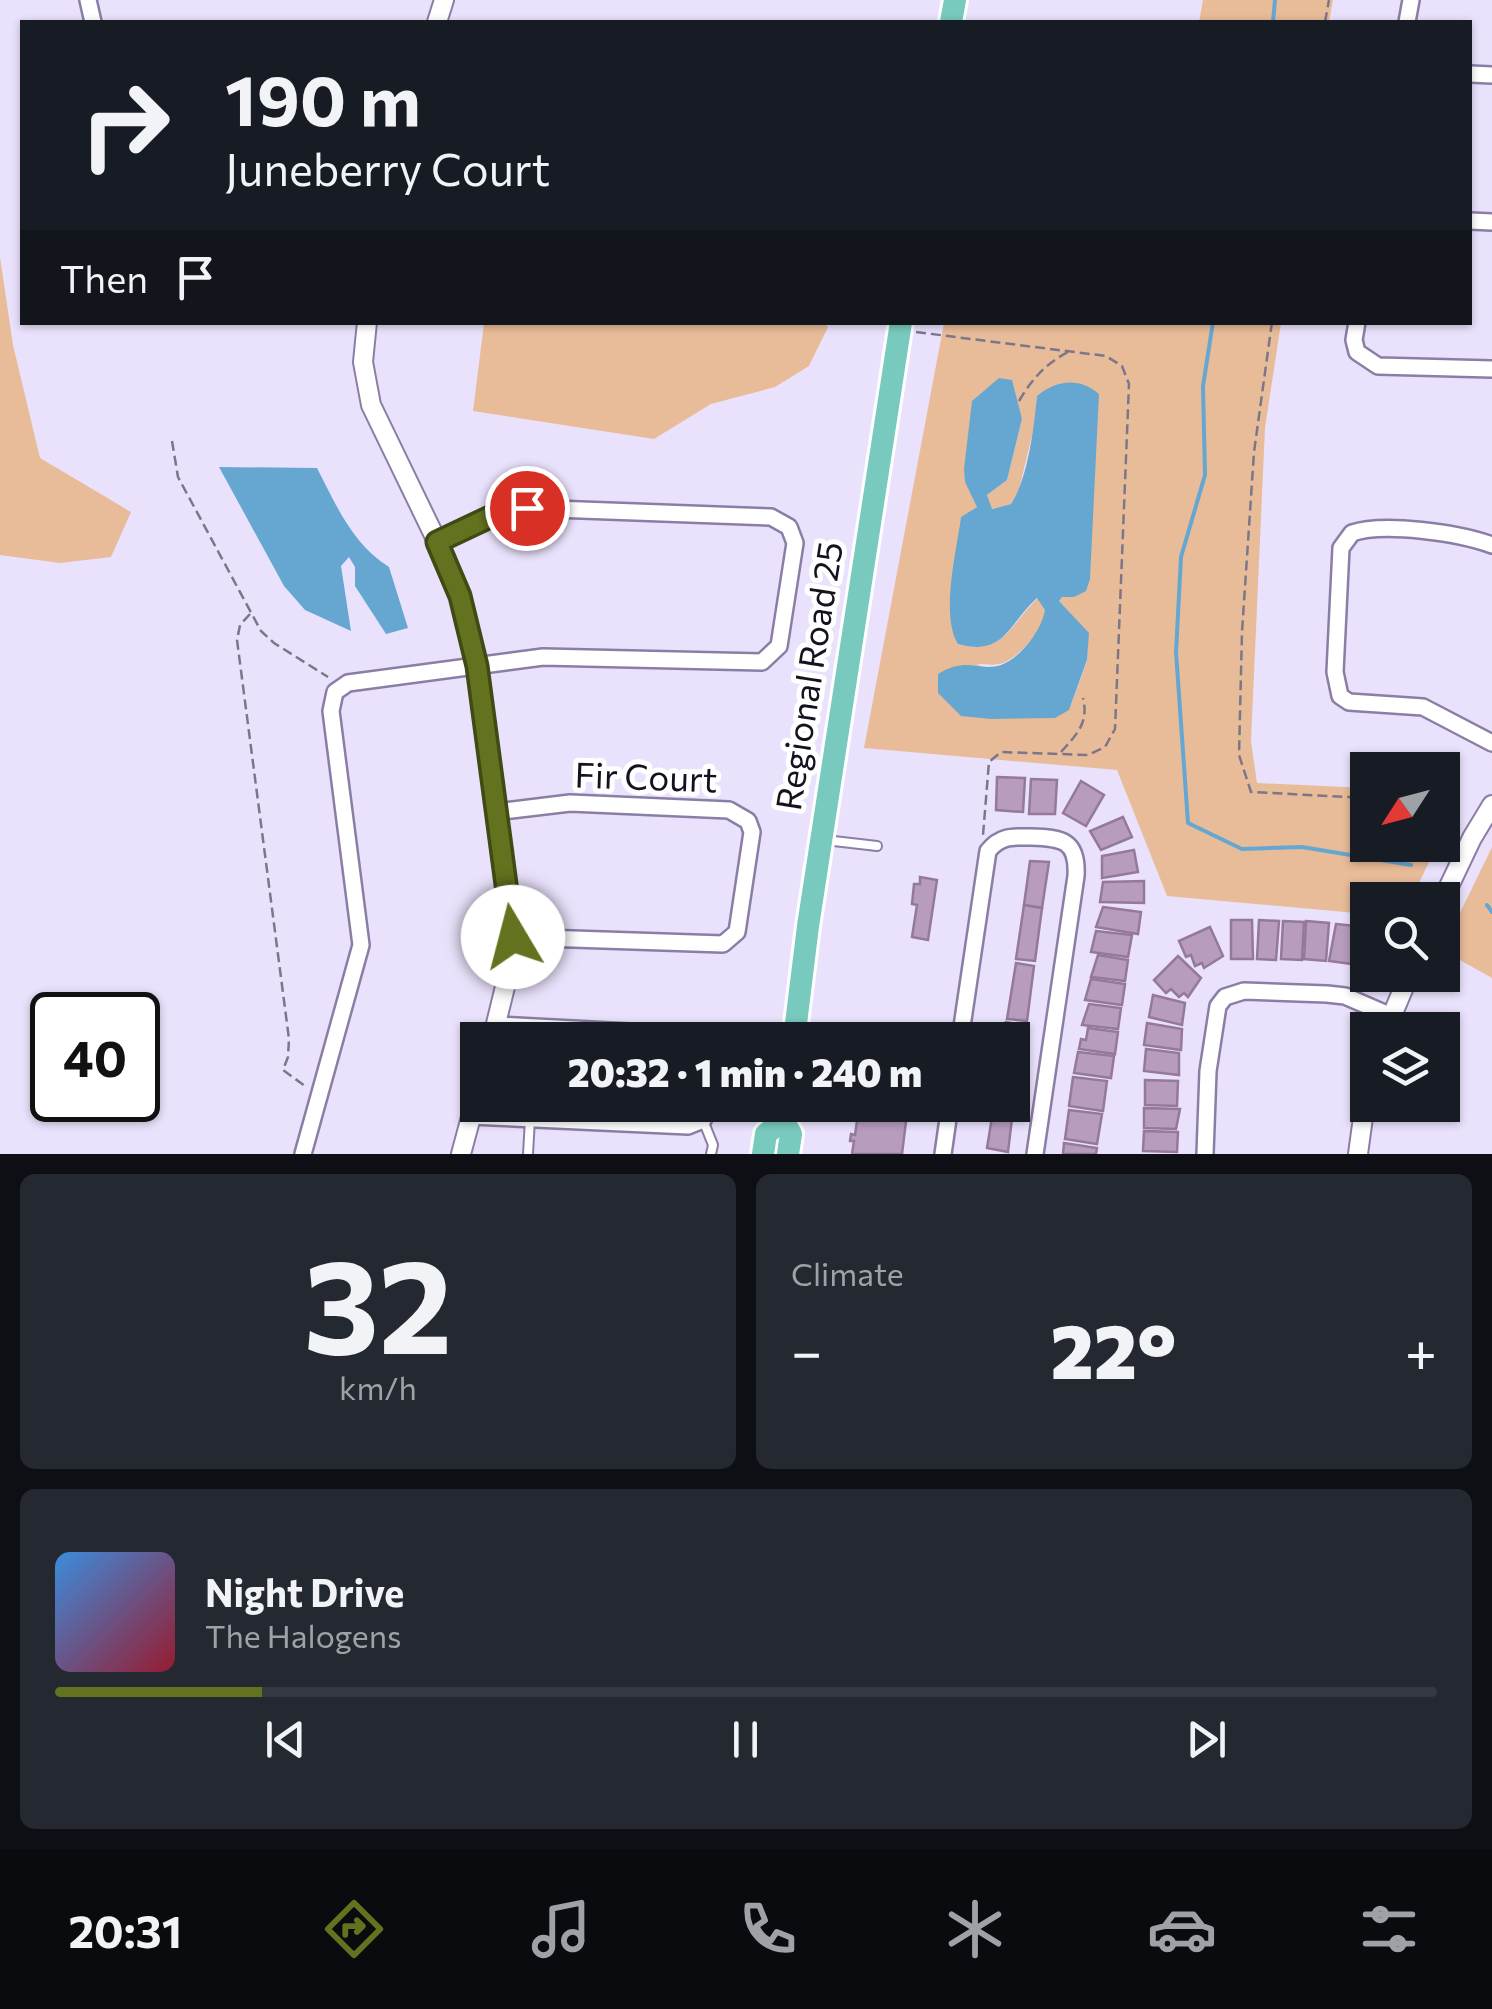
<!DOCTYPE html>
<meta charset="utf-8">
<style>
:root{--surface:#171b24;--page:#242831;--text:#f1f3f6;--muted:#9ea1a6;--line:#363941;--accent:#63721e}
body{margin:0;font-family:Commissioner,sans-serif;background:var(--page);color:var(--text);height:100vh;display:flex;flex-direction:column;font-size:38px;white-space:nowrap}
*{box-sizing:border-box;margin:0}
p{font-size:32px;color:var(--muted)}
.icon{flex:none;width:55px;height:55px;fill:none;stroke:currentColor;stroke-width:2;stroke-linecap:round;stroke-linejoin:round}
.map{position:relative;height:1154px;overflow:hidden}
.drawer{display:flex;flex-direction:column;gap:20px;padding:20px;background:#0d0f14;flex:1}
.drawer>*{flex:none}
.banner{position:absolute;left:20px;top:20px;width:1452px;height:305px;border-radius:0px;box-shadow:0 2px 8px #0004;background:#171b24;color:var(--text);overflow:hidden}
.needle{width:65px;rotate:234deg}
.tools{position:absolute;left:1350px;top:752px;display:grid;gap:20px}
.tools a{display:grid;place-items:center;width:110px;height:110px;border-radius:0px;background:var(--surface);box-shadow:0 2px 8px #0004;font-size:50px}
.speed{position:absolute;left:30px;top:992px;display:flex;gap:20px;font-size:50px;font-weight:700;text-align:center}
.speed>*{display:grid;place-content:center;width:130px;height:130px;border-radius:50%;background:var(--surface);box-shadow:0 2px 8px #0004;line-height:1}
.speed .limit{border:5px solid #111;border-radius:15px;background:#fff;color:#111}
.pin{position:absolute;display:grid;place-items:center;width:85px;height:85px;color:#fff;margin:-42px;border:5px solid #fff;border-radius:50%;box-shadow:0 2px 10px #0007}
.me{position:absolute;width:110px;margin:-55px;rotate:352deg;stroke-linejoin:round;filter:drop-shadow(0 0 8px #0008)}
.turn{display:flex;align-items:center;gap:35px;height:210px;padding:0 40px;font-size:45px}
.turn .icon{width:130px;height:130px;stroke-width:2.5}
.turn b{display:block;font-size:70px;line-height:85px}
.then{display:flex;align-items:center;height:95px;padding:0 40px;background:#0003;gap:20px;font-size:38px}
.big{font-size:75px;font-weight:800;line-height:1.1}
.drawer .card{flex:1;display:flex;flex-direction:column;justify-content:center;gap:15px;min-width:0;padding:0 35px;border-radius:15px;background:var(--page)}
.drawer .dial{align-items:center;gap:0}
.dial b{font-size:130px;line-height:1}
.song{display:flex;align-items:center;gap:30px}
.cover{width:120px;height:120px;border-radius:15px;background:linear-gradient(135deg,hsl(210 70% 55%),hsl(350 70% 35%))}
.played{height:10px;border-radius:5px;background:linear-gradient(90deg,var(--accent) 15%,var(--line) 15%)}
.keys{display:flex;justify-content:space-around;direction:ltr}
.heat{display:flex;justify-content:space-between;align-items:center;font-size:55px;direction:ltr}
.drawer .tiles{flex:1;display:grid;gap:20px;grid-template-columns:1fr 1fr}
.card:last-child{grid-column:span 2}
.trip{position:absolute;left:460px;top:1022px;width:570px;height:100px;border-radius:0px;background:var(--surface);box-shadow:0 2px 8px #0004;font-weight:800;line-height:100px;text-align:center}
.dock{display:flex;height:160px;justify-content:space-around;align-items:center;background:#090b0e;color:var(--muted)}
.dock .icon{width:70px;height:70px}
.dock .current{color:var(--accent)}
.dock b{font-size:45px;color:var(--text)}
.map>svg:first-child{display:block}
</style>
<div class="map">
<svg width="1492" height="1154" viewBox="0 0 1492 1154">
<rect width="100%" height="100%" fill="#eae2fc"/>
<g fill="#e9bc99" fill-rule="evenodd">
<path d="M1203,0H1333L1329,22H1199Z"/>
<path d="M0,257L13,345L40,458L131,512L111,557L60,563L0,555Z"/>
<path d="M823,322L828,327L809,366L775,387L711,404L654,439L473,411L484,323Z"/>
<path d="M944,323H1281L1265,428L1251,741L1257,783L1367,788L1368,845H1437L1411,900H1368L1367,914L1167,896L1117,770L864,748ZM1037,396L1062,596L1059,601L1088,633L1087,661L1069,710L977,664C985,664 996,666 1003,663C1023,654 1042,630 1046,610L1038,598C1009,625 1005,656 958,644L961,518L977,507L974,498L1016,402L1022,419L1007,480L987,495L991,509L1011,504L1018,494L1035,423Z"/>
<path d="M1492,847V978L1442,950Z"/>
</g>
<g fill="#66a7d2">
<path d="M999,378L1012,380L1022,419L1007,480L987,495L992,509L1011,504C1028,479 1034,427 1037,396C1056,380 1079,377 1099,394L1090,579L1086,591L1074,597H1062L1059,601L1089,633L1087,660L1069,710L1055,718L991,719L961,716L938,693V674C968,656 977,672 1001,665C1021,658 1042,629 1045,610L1037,598C1008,624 1005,657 958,644C940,616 957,549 961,517L977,507L965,482L964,469L972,401Z"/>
<path d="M219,467L317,468C336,505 353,545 389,567L408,628L386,634L355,586V567L349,557L341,566L351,631L305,610L284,586Z"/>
</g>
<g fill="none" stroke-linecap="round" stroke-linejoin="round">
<g stroke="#66a7d2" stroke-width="4">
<path d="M1273,22L1275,0"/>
<path d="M1213,322L1203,386L1205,475L1181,557L1176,652L1188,823L1242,849L1302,847L1411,865"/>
<path d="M1487,905L1492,912"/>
</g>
</g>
<g fill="#b89cbf" stroke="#94799b" stroke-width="2.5">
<path d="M997,777L1025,778L1023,812L996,810Z"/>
<path d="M1031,779L1057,780L1055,814H1029Z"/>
<path d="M1081,781L1104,795L1086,826L1063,813Z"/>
<path d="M1123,817L1132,837L1101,850L1090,831Z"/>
<path d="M1134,850L1138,872L1102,878V856Z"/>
<path d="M1030,861L1049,862L1042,908L1024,905Z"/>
<path d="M920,877L937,880L928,940L912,937L917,905L912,904L914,884H920Z"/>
<path d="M1144,881V903L1100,902L1103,882Z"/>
<path d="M1024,905L1042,908L1035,961L1016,959Z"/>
<path d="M1103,907L1141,912L1138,934L1096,927Z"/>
<path d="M1231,920H1252L1253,959H1231Z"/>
<path d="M1259,920L1279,921L1276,960L1257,959Z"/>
<path d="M1283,921L1304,922L1302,960L1281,959Z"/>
<path d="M1306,921L1329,923L1326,961L1304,959Z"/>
<path d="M1336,924L1357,926L1352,964L1329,961Z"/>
<path d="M1210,927L1223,956L1204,968L1202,963L1195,966L1191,955L1186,957L1179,941Z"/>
<path d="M1096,931L1132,935L1128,957L1091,952Z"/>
<path d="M1368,941V975L1355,969Z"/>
<path d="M1098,955L1128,960L1125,981L1091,977Z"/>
<path d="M1178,956L1201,978L1188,997L1184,993L1179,997L1171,989L1166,993L1154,980Z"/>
<path d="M1016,963L1034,966L1027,1021L1007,1019Z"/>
<path d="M1091,979L1125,984L1122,1005L1085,1000Z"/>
<path d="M1153,995L1185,1003L1182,1025L1149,1017Z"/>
<path d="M1089,1004L1121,1008L1118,1029L1082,1025Z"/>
<path d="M1006,1022L1025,1026L1018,1079H1012V1040H1003Z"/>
<path d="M1147,1023L1182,1029L1181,1050L1144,1045Z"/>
<path d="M1088,1028L1118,1032L1115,1054L1079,1049L1081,1039L1086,1040Z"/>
<path d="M1146,1049L1179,1053V1075L1144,1071Z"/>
<path d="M1078,1052L1114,1056L1111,1078L1074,1073Z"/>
<path d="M1073,1077L1107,1081L1103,1111L1069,1106Z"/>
<path d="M1145,1080L1178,1081L1177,1106L1145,1105Z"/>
<path d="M1012,1084L1016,1085L1008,1152L987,1148L994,1105H1012Z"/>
<path d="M855,1105H908L902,1154H852L854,1141H850L851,1134L855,1135L857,1121L853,1120Z"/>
<path d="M1144,1108L1180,1109L1176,1129L1144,1128Z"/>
<path d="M1069,1110L1102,1114L1097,1144L1065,1139Z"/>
<path d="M1144,1131L1178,1132L1177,1152L1143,1151Z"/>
<path d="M1064,1143L1097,1148L1096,1154H1063Z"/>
</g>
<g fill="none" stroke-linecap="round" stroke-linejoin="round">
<defs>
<g id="service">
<path d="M825,840L877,846"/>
<path d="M703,1120L713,1145L711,1154"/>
<path d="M528,1154L530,1119"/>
</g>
<g id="minor">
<path d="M88,0L93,22"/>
<path d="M1407,22L1411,0"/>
<path d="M1470,74L1492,75"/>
<path d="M1470,221L1492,222"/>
<path d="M1357,322L1354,340L1357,352L1378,366L1492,369"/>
<path d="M1492,545C1459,533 1384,522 1352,533L1341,548L1335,672L1340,696L1349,702L1423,707L1492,743"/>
<path d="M496,812L570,803L729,810L748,821L752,832L737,932L723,944L513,937"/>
<path d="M497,1025L687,1035L706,1040"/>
<path d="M960,1040L988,851C1001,835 1013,837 1031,837C1062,838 1078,840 1076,876L1035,1154"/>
<path d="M470,1116L688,1126L703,1120L711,1105"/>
<path d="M303,1154L361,945L331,711L335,692L348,683L543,657L762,662L779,646L795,543L789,527L771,517L527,508L492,516L437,542"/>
<path d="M943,1154L950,1105"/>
<path d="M1205,1154L1208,1071L1218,1006L1225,997L1244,991L1327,994L1345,996L1391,1016"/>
</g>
<g id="tertiary">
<path d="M437,22L444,0"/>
<path d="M367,322L363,362L371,405L445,558L460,596L477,666L514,950L492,1040"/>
<path d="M1442,901L1472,838L1492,805"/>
<path d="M1386,1030L1409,975"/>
<path d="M461,1154L478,1091"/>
<path d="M1358,1154L1368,1081"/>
</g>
<g id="primary">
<path d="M951,22L955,0"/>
<path d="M794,1040L808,926L901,322"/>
<path d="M785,1105L783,1120L791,1134L788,1154"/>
<path d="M763,1154L766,1134L783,1120"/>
</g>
</defs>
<use href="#service" stroke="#8b7ea5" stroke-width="12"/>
<use href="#minor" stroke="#8b7ea5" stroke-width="20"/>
<use href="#tertiary" stroke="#8b7ea5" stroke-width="22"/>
<use href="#primary" stroke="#fff" stroke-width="28"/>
<g stroke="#7c768a" stroke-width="2.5" stroke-dasharray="10 5" stroke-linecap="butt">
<path d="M1325,22L1329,0"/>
<path d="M1272,322L1254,452L1242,632L1239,755L1251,792L1368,798"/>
<path d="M916,332L1106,356L1122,366L1129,384L1115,729L1105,747L1088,755L1001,752L989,762L983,835"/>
<path d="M1019,401C1032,379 1046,363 1070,351"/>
<path d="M172,441L178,477L261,631L274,643L328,677"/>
<path d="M250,614L240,625L237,640L289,1039L288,1057L283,1070L305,1086"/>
<path d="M1061,752C1077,734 1089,723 1083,698"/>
<path d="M1442,823L1459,832"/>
</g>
<use href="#service" stroke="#fff" stroke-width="8"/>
<use href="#minor" stroke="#fff" stroke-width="15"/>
<use href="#tertiary" stroke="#fff" stroke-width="18"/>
<use href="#primary" stroke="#79cabe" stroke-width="22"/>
</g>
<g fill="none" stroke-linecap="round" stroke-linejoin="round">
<defs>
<path id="route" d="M513,937L477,666L460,596L437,542L492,516L527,508"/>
</defs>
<use href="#route" stroke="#404a14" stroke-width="25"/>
<use href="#route" stroke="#63721e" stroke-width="18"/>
</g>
<g text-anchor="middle" stroke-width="10" stroke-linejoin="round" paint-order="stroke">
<g font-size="35" fill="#16111f" stroke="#fff">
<text transform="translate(810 676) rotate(-81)" y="12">Regional Road 25</text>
<text transform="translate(646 778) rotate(2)" y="12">Fir Court</text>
</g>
</g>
</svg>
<div class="tools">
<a><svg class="needle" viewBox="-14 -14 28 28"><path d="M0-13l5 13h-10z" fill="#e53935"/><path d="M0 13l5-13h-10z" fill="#9ea1a6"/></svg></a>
<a><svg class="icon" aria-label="search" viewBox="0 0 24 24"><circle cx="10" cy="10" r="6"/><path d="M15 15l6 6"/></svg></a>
<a><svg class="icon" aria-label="layers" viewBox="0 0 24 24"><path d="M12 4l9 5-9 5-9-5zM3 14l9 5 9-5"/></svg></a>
</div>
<div class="speed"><div class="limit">40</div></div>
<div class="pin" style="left:527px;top:508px;background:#d93025"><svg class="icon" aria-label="arrive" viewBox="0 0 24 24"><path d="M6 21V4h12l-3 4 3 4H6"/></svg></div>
<svg class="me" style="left:513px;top:937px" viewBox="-20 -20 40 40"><circle r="19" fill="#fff"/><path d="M0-13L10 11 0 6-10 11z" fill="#63721e"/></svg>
<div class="trip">20:32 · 1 min · 240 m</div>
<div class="banner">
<div class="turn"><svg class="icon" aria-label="right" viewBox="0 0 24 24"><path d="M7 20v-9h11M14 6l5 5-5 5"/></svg><div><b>190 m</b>Juneberry Court</div></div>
<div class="then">Then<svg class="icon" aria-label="arrive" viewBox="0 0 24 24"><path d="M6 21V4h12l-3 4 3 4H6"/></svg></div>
</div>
</div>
<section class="drawer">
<div class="tiles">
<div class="card dial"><b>32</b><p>km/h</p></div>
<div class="card"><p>Climate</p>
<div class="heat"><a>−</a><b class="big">22°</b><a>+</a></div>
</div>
<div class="card">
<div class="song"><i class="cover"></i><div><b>Night Drive</b><p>The Halogens</p></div></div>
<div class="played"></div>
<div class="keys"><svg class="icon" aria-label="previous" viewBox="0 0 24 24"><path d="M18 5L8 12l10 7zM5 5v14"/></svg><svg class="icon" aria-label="pause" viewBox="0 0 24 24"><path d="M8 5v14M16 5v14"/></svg><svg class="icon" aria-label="next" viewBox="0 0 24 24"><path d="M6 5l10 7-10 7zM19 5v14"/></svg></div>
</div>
</div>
</section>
<nav class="dock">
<b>20:31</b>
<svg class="icon current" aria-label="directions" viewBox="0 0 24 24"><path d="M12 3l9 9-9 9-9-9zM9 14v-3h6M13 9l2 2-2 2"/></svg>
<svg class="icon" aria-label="music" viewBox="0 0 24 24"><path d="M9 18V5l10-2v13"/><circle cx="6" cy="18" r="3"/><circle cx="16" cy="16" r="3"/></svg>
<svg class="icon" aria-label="phone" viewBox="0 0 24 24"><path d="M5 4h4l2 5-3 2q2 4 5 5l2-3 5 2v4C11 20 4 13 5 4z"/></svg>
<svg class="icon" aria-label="climate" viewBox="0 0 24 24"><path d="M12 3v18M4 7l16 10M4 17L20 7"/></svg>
<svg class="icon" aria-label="car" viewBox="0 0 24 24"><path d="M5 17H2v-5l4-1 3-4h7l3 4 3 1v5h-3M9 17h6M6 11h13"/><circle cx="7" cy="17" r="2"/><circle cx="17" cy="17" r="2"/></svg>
<svg class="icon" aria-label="filters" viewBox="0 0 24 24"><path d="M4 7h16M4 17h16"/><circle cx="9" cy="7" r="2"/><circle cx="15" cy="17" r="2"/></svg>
</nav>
